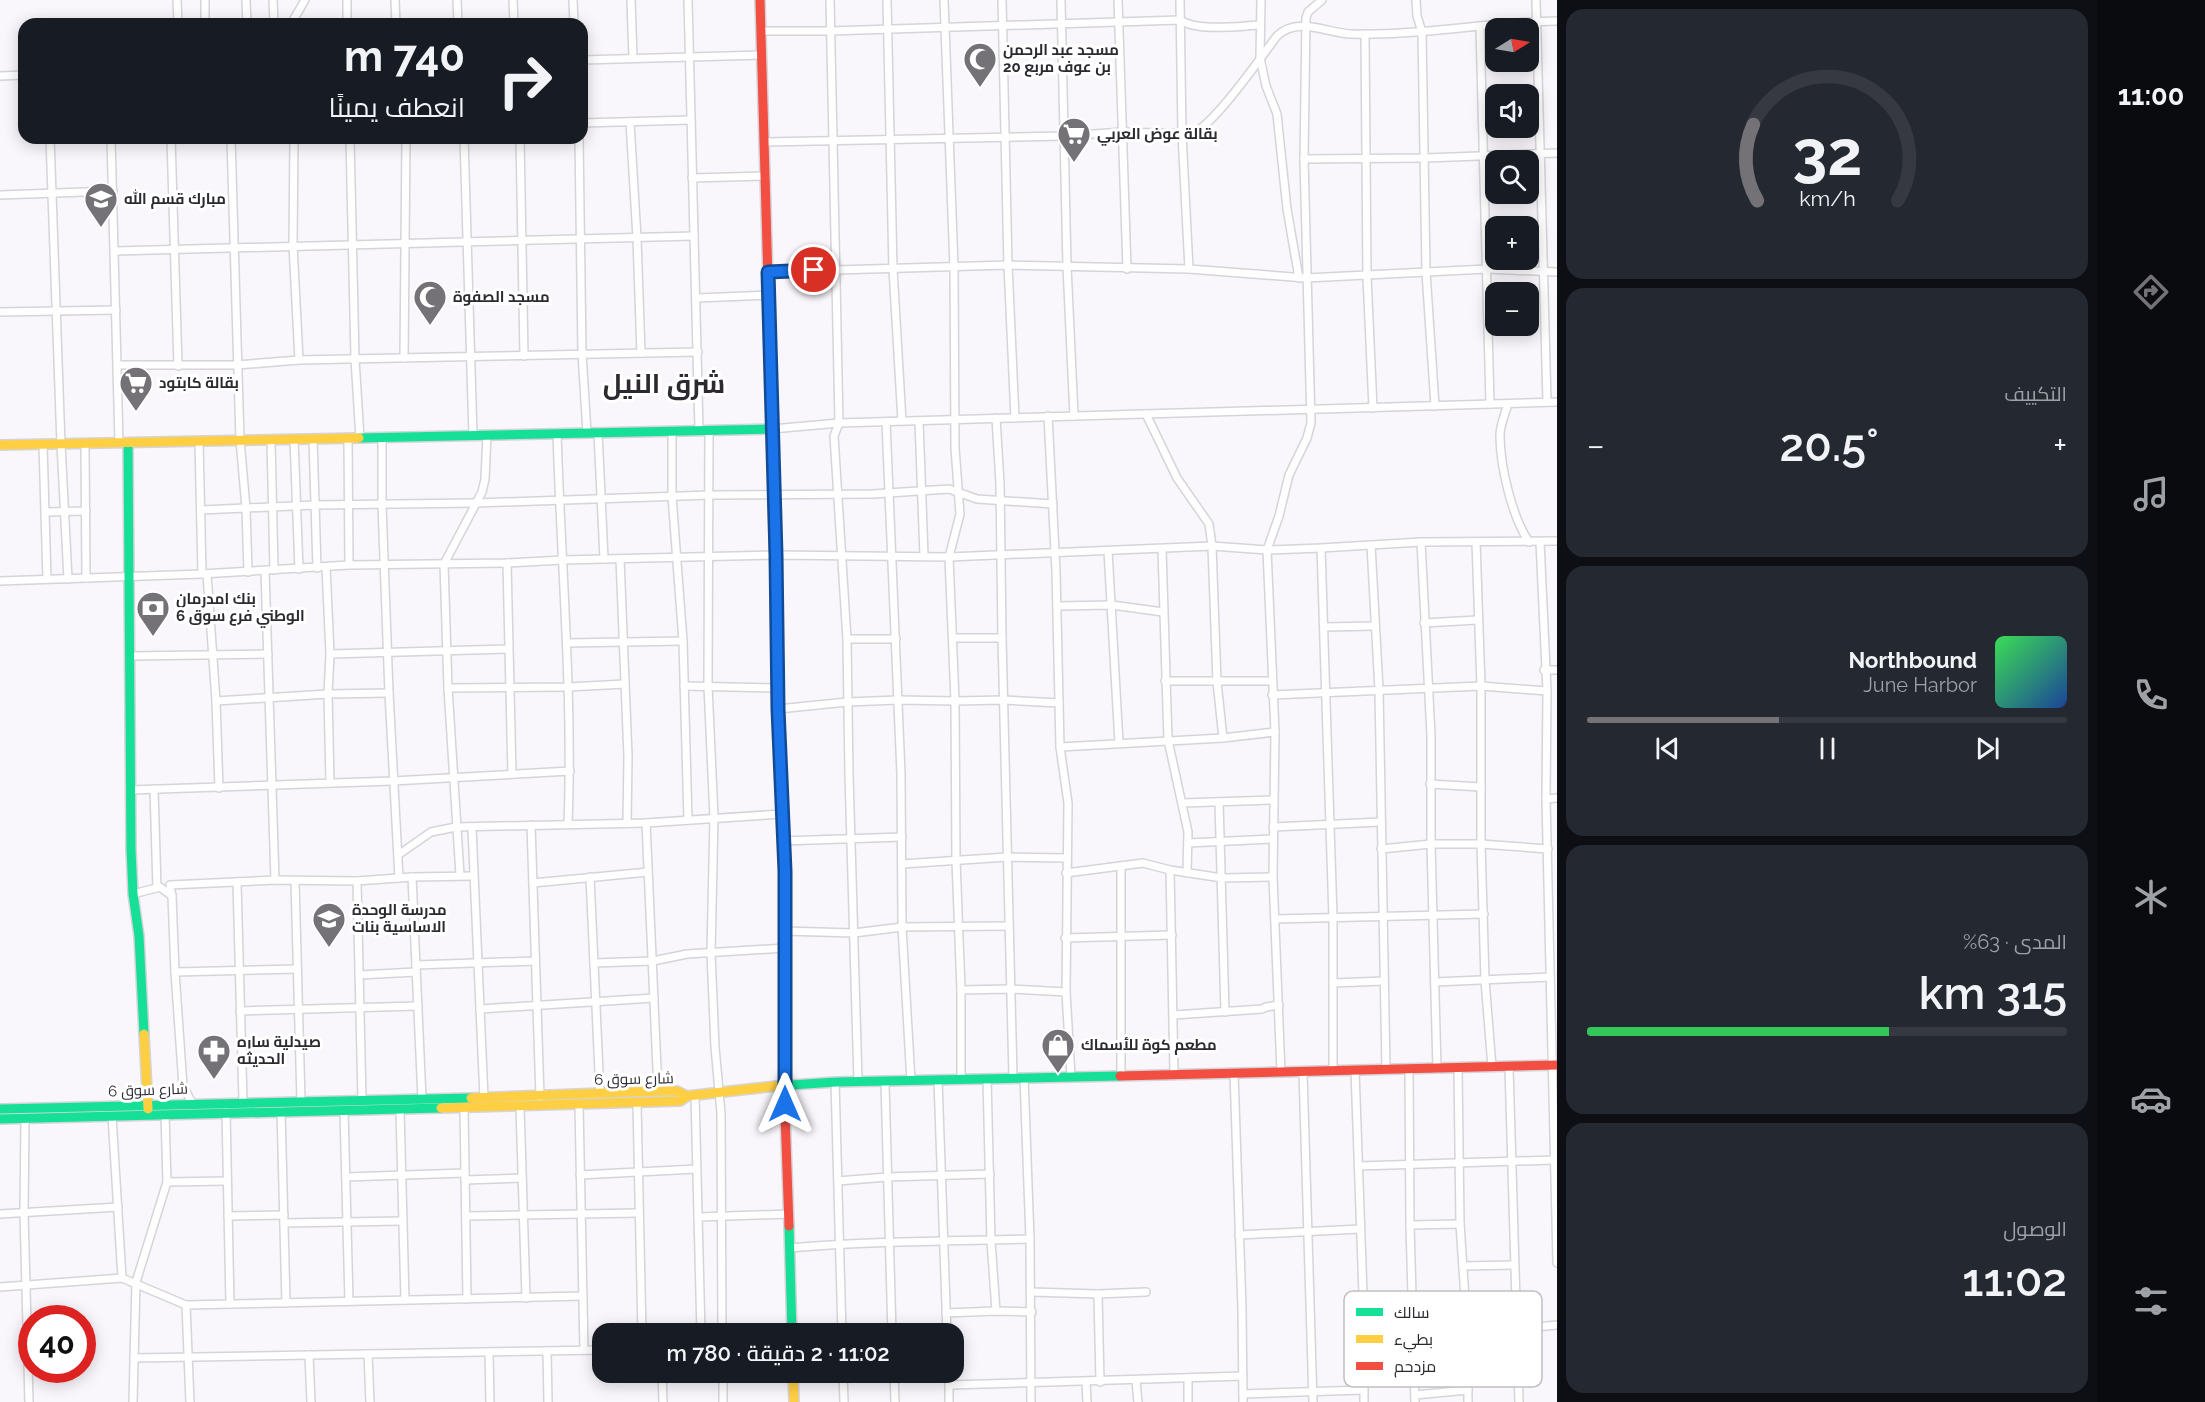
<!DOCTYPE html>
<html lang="ar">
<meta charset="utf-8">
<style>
:root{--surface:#171b24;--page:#242831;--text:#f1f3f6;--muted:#9ea1a6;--line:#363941;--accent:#747277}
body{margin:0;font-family:Raleway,Cairo,sans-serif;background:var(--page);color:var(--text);direction:rtl;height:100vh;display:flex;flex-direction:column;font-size:22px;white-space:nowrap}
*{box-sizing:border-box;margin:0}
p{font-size:20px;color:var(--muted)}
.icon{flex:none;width:33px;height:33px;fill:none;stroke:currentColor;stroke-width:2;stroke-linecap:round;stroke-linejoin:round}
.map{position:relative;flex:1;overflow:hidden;direction:ltr}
.drawer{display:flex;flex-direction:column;gap:9px;padding:9px;background:#0d0f14;width:540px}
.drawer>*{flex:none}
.guide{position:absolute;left:18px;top:18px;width:570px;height:126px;border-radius:18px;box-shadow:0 3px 15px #0003;direction:rtl;background:#171b24;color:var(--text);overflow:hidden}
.needle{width:39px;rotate:79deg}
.buttons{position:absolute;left:1485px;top:18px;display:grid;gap:12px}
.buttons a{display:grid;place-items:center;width:54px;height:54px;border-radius:12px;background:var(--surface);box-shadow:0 3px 15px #0003;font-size:30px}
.speed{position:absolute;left:18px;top:1305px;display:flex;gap:12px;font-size:30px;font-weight:700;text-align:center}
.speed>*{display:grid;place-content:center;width:78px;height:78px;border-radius:50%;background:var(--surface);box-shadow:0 3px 15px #0003;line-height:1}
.speed .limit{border:9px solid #d22;background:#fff;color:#111}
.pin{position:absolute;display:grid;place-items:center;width:51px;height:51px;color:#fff;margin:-26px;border:3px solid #fff;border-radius:50%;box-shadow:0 2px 6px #0007}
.me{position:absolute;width:66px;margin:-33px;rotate:0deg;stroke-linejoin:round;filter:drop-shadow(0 0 4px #0008)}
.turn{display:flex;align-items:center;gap:21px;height:126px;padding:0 24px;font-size:27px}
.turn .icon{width:78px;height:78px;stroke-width:2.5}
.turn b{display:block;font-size:42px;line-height:51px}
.big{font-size:45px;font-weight:600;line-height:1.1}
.drawer .widget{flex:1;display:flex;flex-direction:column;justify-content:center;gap:9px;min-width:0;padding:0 21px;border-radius:18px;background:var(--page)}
.drawer .dial{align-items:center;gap:0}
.dial svg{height:156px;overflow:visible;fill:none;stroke:var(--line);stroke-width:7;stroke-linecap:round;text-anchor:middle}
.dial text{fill:var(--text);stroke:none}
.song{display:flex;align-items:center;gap:18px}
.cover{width:72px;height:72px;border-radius:9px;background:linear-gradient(135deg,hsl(130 70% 55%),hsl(220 70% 35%))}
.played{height:6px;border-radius:3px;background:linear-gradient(90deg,var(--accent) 40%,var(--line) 40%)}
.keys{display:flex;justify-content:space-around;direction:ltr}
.heat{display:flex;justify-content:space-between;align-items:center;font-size:33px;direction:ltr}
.charge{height:9px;border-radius:4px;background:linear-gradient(90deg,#34c759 63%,var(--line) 0)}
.trip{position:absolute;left:592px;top:1323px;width:372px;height:60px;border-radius:18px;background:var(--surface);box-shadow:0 3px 15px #0003;font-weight:600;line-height:60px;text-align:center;direction:rtl}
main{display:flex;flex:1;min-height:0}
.menu{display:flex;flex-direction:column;width:108px;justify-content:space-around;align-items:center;background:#090b0e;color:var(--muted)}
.menu .icon{width:42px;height:42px}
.menu .selected{color:var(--accent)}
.menu b{font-size:27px;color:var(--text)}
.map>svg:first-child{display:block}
</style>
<main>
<nav class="menu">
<b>11:00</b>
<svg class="icon selected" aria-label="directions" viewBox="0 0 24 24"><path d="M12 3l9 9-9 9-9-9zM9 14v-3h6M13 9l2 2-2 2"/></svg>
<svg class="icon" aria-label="music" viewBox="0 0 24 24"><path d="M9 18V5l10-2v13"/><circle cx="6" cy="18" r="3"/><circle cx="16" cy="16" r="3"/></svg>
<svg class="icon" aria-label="phone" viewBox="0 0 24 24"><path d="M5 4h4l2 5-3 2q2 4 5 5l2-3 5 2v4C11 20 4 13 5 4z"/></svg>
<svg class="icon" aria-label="climate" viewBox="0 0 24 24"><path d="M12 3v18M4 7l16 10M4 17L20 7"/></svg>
<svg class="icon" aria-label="car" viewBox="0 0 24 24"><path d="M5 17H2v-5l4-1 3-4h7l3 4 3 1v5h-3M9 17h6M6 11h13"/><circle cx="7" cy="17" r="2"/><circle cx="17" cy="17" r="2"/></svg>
<svg class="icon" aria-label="filters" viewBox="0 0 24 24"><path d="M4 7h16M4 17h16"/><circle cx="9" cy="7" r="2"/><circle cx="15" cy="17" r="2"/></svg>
</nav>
<section class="drawer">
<div class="widget dial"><svg viewBox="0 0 100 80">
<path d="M14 69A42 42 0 1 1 86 69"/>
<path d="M14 69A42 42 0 0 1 12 30" stroke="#747277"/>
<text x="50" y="56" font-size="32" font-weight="700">32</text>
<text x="50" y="72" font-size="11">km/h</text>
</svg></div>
<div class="widget"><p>التكييف</p>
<div class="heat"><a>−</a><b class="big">20.5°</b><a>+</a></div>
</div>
<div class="widget">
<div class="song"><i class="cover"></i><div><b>Northbound</b><p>June Harbor</p></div></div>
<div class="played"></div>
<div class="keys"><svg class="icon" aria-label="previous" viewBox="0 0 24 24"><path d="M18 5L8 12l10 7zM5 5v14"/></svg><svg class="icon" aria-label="pause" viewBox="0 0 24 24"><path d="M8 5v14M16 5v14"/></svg><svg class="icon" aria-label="next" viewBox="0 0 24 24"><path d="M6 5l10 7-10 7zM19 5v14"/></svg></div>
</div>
<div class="widget"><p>المدى · 63%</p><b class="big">315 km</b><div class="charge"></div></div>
<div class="widget"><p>الوصول</p><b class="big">11:02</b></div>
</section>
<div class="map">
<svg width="1557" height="1402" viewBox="0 0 1557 1402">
<rect width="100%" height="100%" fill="#f9f7fc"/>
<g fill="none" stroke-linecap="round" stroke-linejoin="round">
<defs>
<g id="street">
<path d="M177,0L178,24"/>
<path d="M246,0L247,24"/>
<path d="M273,0L274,24"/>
<path d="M347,0V24"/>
<path d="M395,0L396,24"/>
<path d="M457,0L458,24"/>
<path d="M513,0L514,24"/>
<path d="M573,0L574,24"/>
<path d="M631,0L633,58"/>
<path d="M688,0L699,430"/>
<path d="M830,0L839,423L834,436L847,639L849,775L858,1081"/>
<path d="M887,0L893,269L902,421"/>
<path d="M944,0L954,267L955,448L960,514L949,557L955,701L956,860L961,990V1079"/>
<path d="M1002,0L1008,265L1015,418"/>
<path d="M1061,0L1067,266L1074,416"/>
<path d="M1118,0L1127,269"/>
<path d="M1180,0L1182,134L1189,269"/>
<path d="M1261,0L1260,58L1266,86L1277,114L1287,209L1299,278"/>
<path d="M1416,0L1417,16L1422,32L1426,272L1435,406"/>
<path d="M1536,0L1547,402"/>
<path d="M205,24V0"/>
<path d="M291,24L305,0"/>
<path d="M1480,27L1490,404"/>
<path d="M761,31H830L1180,20C1198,32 1238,26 1260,25"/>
<path d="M1365,34L1367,277L1373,408"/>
<path d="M582,60L762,55"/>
<path d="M0,76L24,75"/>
<path d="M630,122L637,238L641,353"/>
<path d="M582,123L691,120"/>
<path d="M50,138L61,444L68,579"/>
<path d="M111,138L119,443"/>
<path d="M171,138L178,366"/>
<path d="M231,138L240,440L246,508L248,572"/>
<path d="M294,138L293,245L299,360"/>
<path d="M350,138L355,359L360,438"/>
<path d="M464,138L473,435"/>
<path d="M520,138L524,356"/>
<path d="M579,138L582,353L587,433"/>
<path d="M765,142L1064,136L1123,132L1191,134C1213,127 1261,57 1277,36C1298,16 1327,33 1351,34C1420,36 1488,22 1557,21"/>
<path d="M1304,159L1425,158L1557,153"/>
<path d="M692,178L766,176"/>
<path d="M0,195L113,191"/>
<path d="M115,251L694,236"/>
<path d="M768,272L1008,265L1189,269L1306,278L1487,269L1557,272"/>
<path d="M697,298L769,295"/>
<path d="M0,312L116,310"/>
<path d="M404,358L406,138"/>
<path d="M118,365H237L299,360L698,352"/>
<path d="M1508,404C1505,414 1500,425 1500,435C1500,466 1512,517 1529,542"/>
<path d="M1146,414L1177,478L1209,524L1212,546L1217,682L1223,738"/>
<path d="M1048,416L1056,571L1060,747L1068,803L1066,992L1071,1076"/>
<path d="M996,418L1000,483L1002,638L1013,1077"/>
<path d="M919,421L924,556"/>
<path d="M886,422L901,774L902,927L911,1081"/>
<path d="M772,429L839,423L1557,402"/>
<path d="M709,430L708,686L714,817L711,953L715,1047L721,1113L722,1334"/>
<path d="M672,431V496L683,641L688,820"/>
<path d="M598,432L604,559"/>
<path d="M557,433C561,564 573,694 568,824"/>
<path d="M382,437V505L389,693L399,878"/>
<path d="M348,438L349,565"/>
<path d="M294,439L299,569"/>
<path d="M313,439L317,568"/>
<path d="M271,440L274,570"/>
<path d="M199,441L202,574"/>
<path d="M85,444L86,578"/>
<path d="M43,445L47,579"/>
<path d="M201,510L315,505L476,503L710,495L873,494L949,489L977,499L1053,504"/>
<path d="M46,512L86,511"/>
<path d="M1421,542L1431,735V844L1437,1069"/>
<path d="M1476,542L1481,686V844L1485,980L1492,1067"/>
<path d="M1540,542L1547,691L1546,799L1557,1263"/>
<path d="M1371,545L1379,690L1386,1070"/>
<path d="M1321,548L1333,918V1071"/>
<path d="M1162,549L1168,740L1188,832L1187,873"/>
<path d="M1108,551L1119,743"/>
<path d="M620,559L628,756L627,823"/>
<path d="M507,563L512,774"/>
<path d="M326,567L330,654L328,694L330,783"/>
<path d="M265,571L275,880"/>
<path d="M207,574L216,701L219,788"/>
<path d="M0,581L202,574L349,565L507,563L562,560L776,555L949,557L1212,546L1267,550L1321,548L1421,542L1557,541"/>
<path d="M1057,606L1112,605L1163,612"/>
<path d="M1424,623L1477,620"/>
<path d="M1325,627L1375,626"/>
<path d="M953,638H1002"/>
<path d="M847,639H896"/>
<path d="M567,643L683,641"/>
<path d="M330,654L508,649"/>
<path d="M129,656L268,654"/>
<path d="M1544,670H1557"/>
<path d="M1165,681H1271"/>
<path d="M684,686L779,688"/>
<path d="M448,688L568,687L625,684"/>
<path d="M1272,695L1481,686L1547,691"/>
<path d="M216,701L328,694L389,693"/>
<path d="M778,709L847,702L898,700L955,701L1004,700L1059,703"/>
<path d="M1060,747L1223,738L1275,732"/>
<path d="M1430,784L1481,787"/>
<path d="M154,789L157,888"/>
<path d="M130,790L393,781L570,771"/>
<path d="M1546,799L1557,798"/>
<path d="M1219,802L1225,1012"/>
<path d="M1183,803L1274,800"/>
<path d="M646,823L658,1091"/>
<path d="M531,825L540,1097"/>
<path d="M1273,827L1381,822"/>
<path d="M472,828L484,1098"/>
<path d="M782,841L902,837"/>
<path d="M1188,843L1273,839"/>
<path d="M1381,849L1431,844H1481L1548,849"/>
<path d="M398,855L431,832L456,827L646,823L781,814"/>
<path d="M902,864L1007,857L1066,858"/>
<path d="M1121,866V1075"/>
<path d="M1170,870L1174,1073"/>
<path d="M1066,873L1143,863L1170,870L1222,878L1273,877"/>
<path d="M460,875L448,688L444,564L482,492L485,479L487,435"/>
<path d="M412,877L422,1099"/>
<path d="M590,877L600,1094"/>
<path d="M295,881L301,1101"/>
<path d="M357,881L362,1101"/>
<path d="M237,882L243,1102"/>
<path d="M533,883L648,872"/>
<path d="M133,894L160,887L172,896L170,885L275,880L357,881L412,877L474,876"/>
<path d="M172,896L175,972L297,969"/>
<path d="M1275,919L1484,914"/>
<path d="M784,931L854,933L902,927L1008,926"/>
<path d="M1065,938L1172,935"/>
<path d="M594,963L653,961L687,954L785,948"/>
<path d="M416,965L535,961"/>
<path d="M175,972L183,1086L192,1103"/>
<path d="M359,975L416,972"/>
<path d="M1435,982L1550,977"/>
<path d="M1333,983L1384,981"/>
<path d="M961,990L1010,989L1066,992"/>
<path d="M480,1009L654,998"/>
<path d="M240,1011L418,1006"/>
<path d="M1174,1015L1262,1009L1266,1007L1279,1005"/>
<path d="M1509,1067L1519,1402"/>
<path d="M1458,1069L1460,1224L1467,1328L1468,1402"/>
<path d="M1355,1070L1364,1322V1402"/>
<path d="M1409,1070L1410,1225L1415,1402"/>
<path d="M1281,1072L1273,877L1275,732L1267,550L1279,516L1289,475L1307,438L1311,423L1304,159L1306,18L1308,12L1322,0"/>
<path d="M1303,1072L1313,1402"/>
<path d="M1234,1073L1242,1309L1243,1402"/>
<path d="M1024,1077L1030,1239L1031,1402"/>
<path d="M987,1078L991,1241L996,1311"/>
<path d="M938,1080L947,1334"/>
<path d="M835,1081L842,1334"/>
<path d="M885,1082L892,1334"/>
<path d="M695,1095L701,1334"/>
<path d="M637,1103L642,1334"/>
<path d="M579,1106L584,1350"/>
<path d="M520,1107L526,1298"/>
<path d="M464,1108L467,1299"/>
<path d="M400,1110L405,1300"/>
<path d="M281,1111L286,1303"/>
<path d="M344,1111L349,1301"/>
<path d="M226,1112L230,1304"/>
<path d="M112,1116L122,1278"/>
<path d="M25,1119L24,1213L29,1402"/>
<path d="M1359,1166L1554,1160"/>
<path d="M580,1175L696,1169"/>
<path d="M346,1177L465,1173"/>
<path d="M465,1180L522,1178"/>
<path d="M838,1181L887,1177L990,1174"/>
<path d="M167,1182L227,1181"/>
<path d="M0,1214L118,1207"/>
<path d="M228,1216L284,1215"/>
<path d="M466,1216L639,1213"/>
<path d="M698,1217L789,1214"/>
<path d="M284,1223L402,1221"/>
<path d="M1410,1225L1460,1224"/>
<path d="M1239,1235L1360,1229"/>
<path d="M790,1248C870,1241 950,1241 1030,1239"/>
<path d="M1463,1266L1514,1265"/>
<path d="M0,1287L122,1278L186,1305L583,1296"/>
<path d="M1031,1292L1098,1294L1146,1292"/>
<path d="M1098,1294L1100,1382"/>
<path d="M186,1305L190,1402"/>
<path d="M946,1313L996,1311L1032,1312"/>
<path d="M1364,1322L1413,1323"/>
<path d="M1467,1328L1516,1329L1557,1325"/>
<path d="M547,1351L548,1402"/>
<path d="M489,1352L490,1402"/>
<path d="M368,1354L370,1402"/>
<path d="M309,1355L311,1402"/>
<path d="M134,1358L603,1350"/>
<path d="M662,1372L663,1402"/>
<path d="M723,1372V1402"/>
<path d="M843,1372L844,1402"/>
<path d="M894,1372L895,1402"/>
<path d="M949,1372V1402"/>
<path d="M1188,1379V1402"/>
<path d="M1136,1381L1138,1402"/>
<path d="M1086,1382L1087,1402"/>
<path d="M949,1385L1243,1376"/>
<path d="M1243,1394L1363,1390"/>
<path d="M1415,1395L1468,1390"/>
<path d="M133,1402L136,1282L167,1182L165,1114"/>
</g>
<g id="fast">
<path d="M771,386L778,709L785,871V957"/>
<path d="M359,438L772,429"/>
<path d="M128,443L131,849L133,894L139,936L144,1034"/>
<path d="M776,1086L836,1082L1120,1076"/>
<path d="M0,1109L471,1098"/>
<path d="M0,1119L441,1108"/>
<path d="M789,1226L792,1334"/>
</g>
<g id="slow">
<path d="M0,445L359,438"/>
<path d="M144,1034L148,1109"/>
<path d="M471,1098L658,1091H677L687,1096"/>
<path d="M441,1108L680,1101L687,1096L776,1086"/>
<path d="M793,1372L794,1402"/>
</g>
<g id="jam">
<path d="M760,0L771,386"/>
<path d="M785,957L784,1085L789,1226"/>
<path d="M1120,1076L1557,1065"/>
</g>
</defs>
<use href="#street" stroke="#d5d4d9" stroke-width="10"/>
<use href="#fast" stroke="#d5d4d9" stroke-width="12"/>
<use href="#slow" stroke="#d5d4d9" stroke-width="12"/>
<use href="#jam" stroke="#d5d4d9" stroke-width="12"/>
<use href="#street" stroke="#fefeff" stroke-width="7"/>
<use href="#fast" stroke="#16e098" stroke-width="9"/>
<use href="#slow" stroke="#ffcf43" stroke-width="9"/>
<use href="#jam" stroke="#f24e42" stroke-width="9"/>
</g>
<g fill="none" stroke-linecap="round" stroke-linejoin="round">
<defs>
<path id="route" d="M785,1104V871L778,709L776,555L768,272L814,270"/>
</defs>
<use href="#route" stroke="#114b97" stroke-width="15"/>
<use href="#route" stroke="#1a73e8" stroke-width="10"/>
</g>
<defs>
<symbol id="mosque-pin" viewBox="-11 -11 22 30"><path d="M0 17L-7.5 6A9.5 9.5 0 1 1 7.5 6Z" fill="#747277" stroke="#fff"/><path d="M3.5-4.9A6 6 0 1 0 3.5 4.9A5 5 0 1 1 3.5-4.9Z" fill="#fff"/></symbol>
<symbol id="supermarket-pin" viewBox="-11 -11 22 30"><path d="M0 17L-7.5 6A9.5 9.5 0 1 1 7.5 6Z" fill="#747277" stroke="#fff"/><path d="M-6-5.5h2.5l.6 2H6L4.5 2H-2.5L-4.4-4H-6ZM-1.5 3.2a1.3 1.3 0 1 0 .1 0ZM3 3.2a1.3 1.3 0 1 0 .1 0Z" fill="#fff"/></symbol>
<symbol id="school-pin" viewBox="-11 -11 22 30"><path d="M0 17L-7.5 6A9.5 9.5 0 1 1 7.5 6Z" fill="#747277" stroke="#fff"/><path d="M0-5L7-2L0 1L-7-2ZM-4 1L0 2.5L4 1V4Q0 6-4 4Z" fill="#fff"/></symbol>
<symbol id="bank-pin" viewBox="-11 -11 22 30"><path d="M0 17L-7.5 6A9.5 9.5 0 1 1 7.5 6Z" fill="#747277" stroke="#fff"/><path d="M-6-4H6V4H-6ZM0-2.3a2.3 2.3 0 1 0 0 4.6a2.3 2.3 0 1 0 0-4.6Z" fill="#fff"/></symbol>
<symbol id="shop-pin" viewBox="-11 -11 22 30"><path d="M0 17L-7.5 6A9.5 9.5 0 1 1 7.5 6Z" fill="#747277" stroke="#fff"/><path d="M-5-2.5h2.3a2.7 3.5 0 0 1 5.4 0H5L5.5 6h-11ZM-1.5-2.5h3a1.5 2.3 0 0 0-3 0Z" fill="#fff"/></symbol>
<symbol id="pharmacy-pin" viewBox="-11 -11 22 30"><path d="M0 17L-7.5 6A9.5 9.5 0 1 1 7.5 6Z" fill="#747277" stroke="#fff"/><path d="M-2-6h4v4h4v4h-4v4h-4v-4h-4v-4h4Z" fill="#fff"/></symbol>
</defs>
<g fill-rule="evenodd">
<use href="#mosque-pin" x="961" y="40" width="38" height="52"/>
<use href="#supermarket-pin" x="1055" y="115" width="38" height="52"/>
<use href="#school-pin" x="82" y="180" width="38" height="52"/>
<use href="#mosque-pin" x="411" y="278" width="38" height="52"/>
<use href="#supermarket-pin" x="117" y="364" width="38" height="52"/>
<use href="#bank-pin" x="134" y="589" width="38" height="52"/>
<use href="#school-pin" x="310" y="900" width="38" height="52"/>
<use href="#shop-pin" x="1039" y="1026" width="38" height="52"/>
<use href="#pharmacy-pin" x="195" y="1032" width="38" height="52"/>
</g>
<g text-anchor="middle" stroke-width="6" stroke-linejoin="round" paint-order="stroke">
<g font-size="15" font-weight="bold" fill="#2c2a30" stroke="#fff" text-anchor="start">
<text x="1003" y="55">مسجد عبد الرحمن<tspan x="1003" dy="17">بن عوف مربع 20</tspan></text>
<text x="1097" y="139">بقالة عوض العربي</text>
<text x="124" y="204">مبارك قسم الله</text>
<text x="453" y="302">مسجد الصفوة</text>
<text x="159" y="388">بقالة كابتود</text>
<text x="176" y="604">بنك امدرمان<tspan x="176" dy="17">الوطني فرع سوق 6</tspan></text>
<text x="352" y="915">مدرسة الوحدة<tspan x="352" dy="17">الاساسية بنات</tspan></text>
<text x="237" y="1047">صيدلية ساره<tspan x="237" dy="17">الحديثه</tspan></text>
<text x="1081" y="1050">مطعم كوة للأسماك</text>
</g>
<g font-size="15" fill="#2c2a30" stroke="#fff">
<text transform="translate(634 1079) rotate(-1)" y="5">شارع سوق 6</text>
<text transform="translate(148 1090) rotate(-2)" y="5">شارع سوق 6</text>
</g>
<g font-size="27" font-weight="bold" fill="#2c2a30" stroke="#fff">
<text x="664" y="393">شرق النيل</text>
</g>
</g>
<rect x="1344" y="1291" width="198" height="96" rx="9" fill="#fff" stroke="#c0bfc1" stroke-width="1.5"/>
<rect x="1356" y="1308" width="27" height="8" fill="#16e098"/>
<rect x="1356" y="1335" width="27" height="8" fill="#ffcf43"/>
<rect x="1356" y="1362" width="27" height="8" fill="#f24e42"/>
<g font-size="16" fill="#2c2a30">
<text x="1394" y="1318">سالك</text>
<text x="1394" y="1345">بطيء</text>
<text x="1394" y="1372">مزدحم</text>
</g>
</svg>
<div class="buttons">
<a><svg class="needle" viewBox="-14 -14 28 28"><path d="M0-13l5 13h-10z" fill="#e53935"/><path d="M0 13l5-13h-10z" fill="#9ea1a6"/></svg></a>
<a><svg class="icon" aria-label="sound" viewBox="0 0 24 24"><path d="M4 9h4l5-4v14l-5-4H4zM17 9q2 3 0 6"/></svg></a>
<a><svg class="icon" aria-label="search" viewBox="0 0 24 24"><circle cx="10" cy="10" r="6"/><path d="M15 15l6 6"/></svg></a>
<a>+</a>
<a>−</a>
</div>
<div class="speed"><div class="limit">40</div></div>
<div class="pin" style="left:814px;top:270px;background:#d93025"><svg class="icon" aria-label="arrive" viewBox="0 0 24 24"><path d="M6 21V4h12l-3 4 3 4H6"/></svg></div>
<svg class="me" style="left:785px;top:1104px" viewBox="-20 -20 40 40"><path d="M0-17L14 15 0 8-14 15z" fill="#1a73e8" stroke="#fff" stroke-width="4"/></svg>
<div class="trip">11:02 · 2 دقيقة · 780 m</div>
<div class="guide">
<div class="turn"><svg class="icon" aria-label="right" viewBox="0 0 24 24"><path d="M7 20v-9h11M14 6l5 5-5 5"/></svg><div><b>740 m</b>انعطف يمينًا</div></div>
</div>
</div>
</main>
